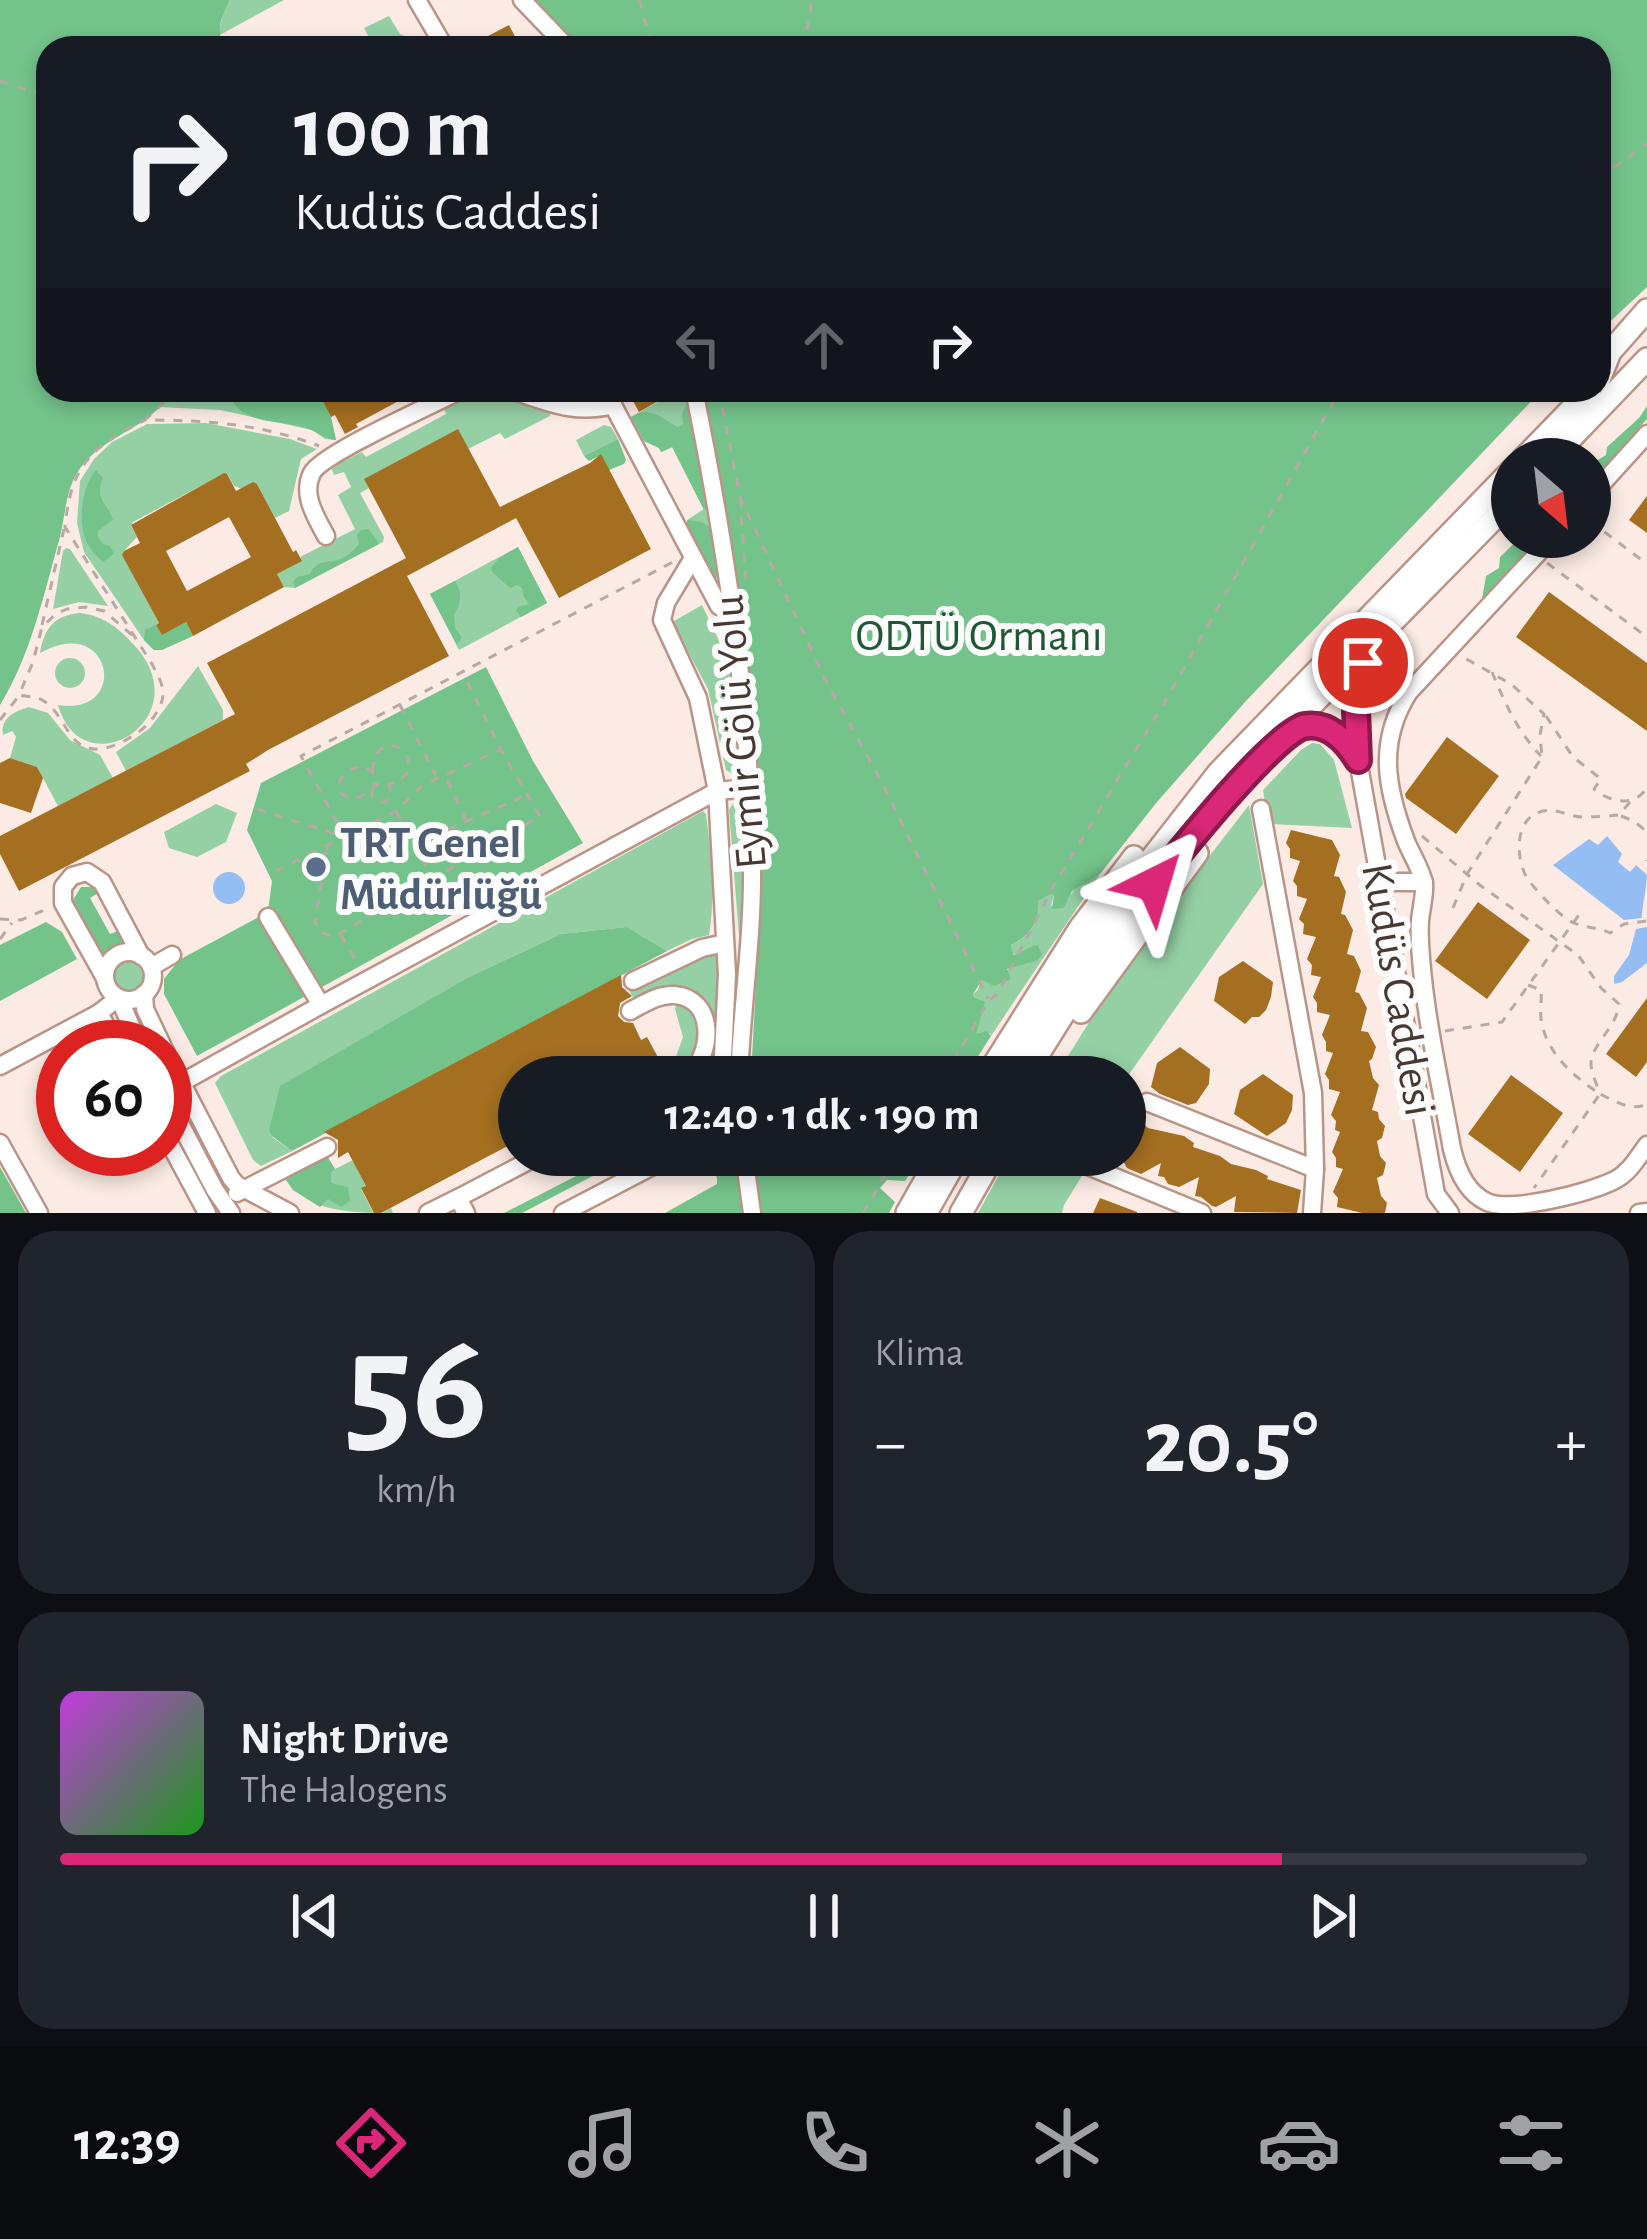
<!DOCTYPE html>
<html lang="tr">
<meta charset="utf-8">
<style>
:root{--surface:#171b24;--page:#20242c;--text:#f1f3f6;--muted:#9ea1a6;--line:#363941;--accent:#db2777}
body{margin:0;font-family:"Alegreya Sans",sans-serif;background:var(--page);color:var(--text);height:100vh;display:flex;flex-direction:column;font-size:45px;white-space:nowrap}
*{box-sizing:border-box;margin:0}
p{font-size:39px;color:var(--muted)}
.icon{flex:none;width:66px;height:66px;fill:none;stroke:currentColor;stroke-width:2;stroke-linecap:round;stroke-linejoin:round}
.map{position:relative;height:1213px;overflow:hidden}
.panel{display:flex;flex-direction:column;gap:18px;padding:18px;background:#0d0f14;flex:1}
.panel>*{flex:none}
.top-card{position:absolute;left:36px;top:36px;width:1575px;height:366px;border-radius:36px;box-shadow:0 6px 18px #0003;background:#171b24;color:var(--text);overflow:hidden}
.needle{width:78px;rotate:152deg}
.fabs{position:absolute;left:1491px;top:438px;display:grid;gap:24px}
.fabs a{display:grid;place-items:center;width:120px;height:120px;border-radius:50%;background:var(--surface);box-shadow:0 6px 18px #0003;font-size:60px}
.speed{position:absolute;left:36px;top:1020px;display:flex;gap:24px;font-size:60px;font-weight:700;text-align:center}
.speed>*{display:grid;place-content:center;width:156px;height:156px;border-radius:50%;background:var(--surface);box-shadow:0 6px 18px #0003;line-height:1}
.speed .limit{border:18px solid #d22;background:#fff;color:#111}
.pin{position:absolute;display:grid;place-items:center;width:102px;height:102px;color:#fff;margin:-51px;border:6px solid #fff;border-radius:50%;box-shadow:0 3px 12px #0007}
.me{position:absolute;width:132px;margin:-66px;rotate:40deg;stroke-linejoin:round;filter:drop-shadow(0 0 9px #0008)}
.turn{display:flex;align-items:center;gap:42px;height:252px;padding:0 60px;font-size:54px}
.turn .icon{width:156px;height:156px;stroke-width:2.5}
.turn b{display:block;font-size:84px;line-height:102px}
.lanes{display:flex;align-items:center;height:114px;padding:0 60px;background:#0003;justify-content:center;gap:60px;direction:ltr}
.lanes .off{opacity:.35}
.big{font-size:90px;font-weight:700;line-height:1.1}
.panel .card{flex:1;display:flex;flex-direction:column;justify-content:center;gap:18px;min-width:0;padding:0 42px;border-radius:36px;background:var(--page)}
.panel .dial{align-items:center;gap:0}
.dial b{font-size:156px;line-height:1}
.song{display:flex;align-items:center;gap:36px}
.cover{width:144px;height:144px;border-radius:18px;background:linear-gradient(135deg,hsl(290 70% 55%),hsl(120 70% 35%))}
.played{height:12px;border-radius:6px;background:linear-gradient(90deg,var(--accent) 80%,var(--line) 80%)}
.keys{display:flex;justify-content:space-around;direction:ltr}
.heat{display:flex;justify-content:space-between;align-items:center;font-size:66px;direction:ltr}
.panel .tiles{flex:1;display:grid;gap:18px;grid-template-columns:1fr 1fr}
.card:last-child{grid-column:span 2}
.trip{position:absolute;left:498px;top:1056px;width:648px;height:120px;border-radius:60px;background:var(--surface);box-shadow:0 6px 18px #0003;font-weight:700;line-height:120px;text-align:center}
.menu{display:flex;height:192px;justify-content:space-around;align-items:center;background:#090b0e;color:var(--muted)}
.menu .icon{width:84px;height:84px}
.menu .selected{color:var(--accent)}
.menu b{font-size:54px;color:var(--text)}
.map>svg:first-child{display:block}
</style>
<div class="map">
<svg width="1647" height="1213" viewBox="0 0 1647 1213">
<rect width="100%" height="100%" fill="#fbebe4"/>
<g fill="#95d0a5">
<path d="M230,0H284L218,36L223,13Z"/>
<path d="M389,16L400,34L409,38L414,48H367L371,41L364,28Z"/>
<path d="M177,390H317L331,417L336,440L325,439L312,430L220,410L159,407Z"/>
<path d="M481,390L550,411V416L505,439L500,433L468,449L458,430L365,479L369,488L360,493L384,537L383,542L295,588L284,587L277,574L301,561L300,557L355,529L338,495L351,487L344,472L334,475L331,467L362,452L366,457L446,414L444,409Z"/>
<path d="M668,390H689L719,576L687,525V520L704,509L673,447L661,452L659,448L644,441L631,417L670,395Z"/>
<path d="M206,423L290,439L317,449L301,459L289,511L275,518L257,484L242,489L234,486L227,474H223L133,522L131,526L137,537L124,551L123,556L159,623L156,625L162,635L186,622L162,650H154L144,640L84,552L77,523L80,481L94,459L112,442L147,424Z"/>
<path d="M604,425L611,427L618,439L584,456L576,440Z"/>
<path d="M518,547L547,603L459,650L430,594Z"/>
<path d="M66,548L70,549L108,606L79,602L53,609L63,551Z"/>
<path d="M702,605L728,660L738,777L726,770L708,689L674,625V621Z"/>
<path d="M80,613C104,616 119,628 135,646C201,719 82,790 58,705C130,717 113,612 40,653C44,629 54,615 80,613Z"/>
<circle cx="70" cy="673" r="15"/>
<path d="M198,666L223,710V720L126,771L116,752L150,728Z"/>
<path d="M29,707L48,713L70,740L100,755L113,778L58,806L37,767L10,758L16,737L12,731L3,735C0,718 15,711 29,707Z"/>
<path d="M1312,743L1320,744L1334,760L1352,828L1268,824L1263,790L1301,750Z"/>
<path d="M739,800L746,874L741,961L729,810L734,802Z"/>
<path d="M216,804L237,813L226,842L197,857L169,848L164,832Z"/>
<path d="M1249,805L1263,884L1125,1080V1077H1055L1122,969Z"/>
<path d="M703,811L706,814C711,855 716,894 709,935L692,939L667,951L627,927L561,934L471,976L272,1137L292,1151L261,1166L253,1160L215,1083L221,1076Z"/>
<path d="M1100,874L991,1036L990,1033L976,1035L975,1029L984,1002L974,997L973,994L977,991L982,980C999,978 1011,963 1030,963L1022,953L1012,955L1011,945C1032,935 1038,924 1037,901L1051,893L1054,895L1051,906L1068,900C1074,885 1086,881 1100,874Z"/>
<path d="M707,952L715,954L722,961L716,1077H695L701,1071L698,1002L635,1001L629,990Z"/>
<circle cx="129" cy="977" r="16"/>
<path d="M677,1002L690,1007L703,1031L695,1055L674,1062L683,1037L675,1009Z"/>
<path d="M325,1153L335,1169L353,1160L366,1186L361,1189L373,1212L379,1210L382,1213L391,1208L393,1213C355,1213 309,1213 286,1180Z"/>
<path d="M1010,1155H1075L1073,1159L1088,1166L1064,1205L1062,1213H978Z"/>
</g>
<g fill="#74c38b">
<path d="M0,0H230C221,17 215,31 225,48H48V390H177C166,401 155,413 142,422C117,438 94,447 77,473C66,491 65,516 60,537C44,593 31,655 0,705Z"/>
<path d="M522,0H1647V287L1599,332V48H568Z"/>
<path d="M226,390H317L331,417L336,440C324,439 320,433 309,429C276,417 243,429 226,390Z"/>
<path d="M694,390H1542L1245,702L1157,802L1100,874L1072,891L1064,908L1052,909L1054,895L1051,894L1038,901C1038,924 1032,934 1011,945L1013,955C1023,953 1028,946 1038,945L1042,955L1036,961L1007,969L1011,979L994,986L982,980L973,994L974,997L985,1002L976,1034L987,1031L991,1036L965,1077H751L762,870L731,611Z"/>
<path d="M686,406L691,408L708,505L704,510L672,447L661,452L659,448L644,441L631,417C649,405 662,419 678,427L683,424L682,413Z"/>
<path d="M1647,406V419L1639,428V432C1621,446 1608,470 1590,481L1591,464L1606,455L1607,447L1639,418Z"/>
<path d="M618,439L626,460L624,464L609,470L601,455L589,461L584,456Z"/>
<path d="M96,470L103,478C94,500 107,501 113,520L98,531V537L103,544L110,546L114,554L103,562C96,556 88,547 85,538C78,518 83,484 96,470Z"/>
<path d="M687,520L702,522L712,529L719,576L714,579L687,525Z"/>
<path d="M369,529L379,544L295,588L293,582L297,577L310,574C320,555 329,567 346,556C351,553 355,548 359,544L357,535L361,530Z"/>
<path d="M1521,537H1539C1521,556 1502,585 1482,599L1486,576L1499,568L1500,557Z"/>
<path d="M518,547L547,603L521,617L516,611L518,607L529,604L524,597L522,588L517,585L510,588L492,572L491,568L499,558Z"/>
<path d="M455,581C463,592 461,604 454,615L455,628L462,637L457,645L430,594Z"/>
<path d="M186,622L193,636L162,650H154L144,640L145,630L156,625L162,635Z"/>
<path d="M486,667L533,761L583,843L197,1056L164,994V979L179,960L268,912L272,881L247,830L261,783Z"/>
<path d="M81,887H92L98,893L90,898L110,934L118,931L123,939L122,944L103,954L99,953L74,907L73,900Z"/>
<path d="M46,922L62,932L77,959L0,1001V945Z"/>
<path d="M627,927L667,951L292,1151L272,1136L269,1130L280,1086L471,976L561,934Z"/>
<path d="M325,1153L335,1169L331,1173V1183L348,1187L350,1201L341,1207L328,1199L320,1207L293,1190L286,1180L287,1174Z"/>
<path d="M617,1155H633L522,1213H504Z"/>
<path d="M706,1155H720L722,1163L737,1169L742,1213H665L717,1184V1178Z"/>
<path d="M753,1155H922L905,1181L887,1180L880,1188L895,1202L889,1213H761Z"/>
<path d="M0,1167L26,1213H0Z"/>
</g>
<g fill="#94bdf3">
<path d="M1607,836L1622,854L1618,862L1630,872L1636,865L1647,875C1647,886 1641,913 1642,918L1624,920L1553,865L1589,839L1598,845Z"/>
<circle cx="229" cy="888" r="16"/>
<path d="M1647,927V963L1622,982L1614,984V976L1629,955L1636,929Z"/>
</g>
<g fill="#a46f21" fill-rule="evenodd">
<path d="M509,25L521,48H494L488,36Z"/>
<path d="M317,390H419L356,424L358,427L345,434L335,415L331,417Z"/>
<path d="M627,390H655L660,400L639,412Z"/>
<path d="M458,429L500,507L590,463L601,454L651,549L559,598L516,518L407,576L449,656L268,750L246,764L250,771L19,891L0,854V836L235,714L207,663L406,558L364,479Z"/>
<path d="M224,473L227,474L236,491L253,482L257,484L293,552L296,550L302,561L277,574L284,587L193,636L186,622L162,635L156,625L159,623L122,555L124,551L140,543L131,525ZM229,517L251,557L187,591L166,551Z"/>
<path d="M1647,496V533L1629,520Z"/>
<path d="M1549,592L1647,663V731L1516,637Z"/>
<path d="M1447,737L1499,776L1456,834L1406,798L1405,794Z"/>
<path d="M10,758L37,767L43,778L31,813L0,803V763Z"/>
<path d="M1291,830L1332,840L1340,855L1334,876L1339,877L1346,892L1341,914L1345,915L1353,930L1347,954L1354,956L1361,971L1355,992L1359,993L1367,1008L1361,1031L1368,1032L1376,1047L1372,1059L1369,1061L1373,1078L1379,1085L1372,1110L1378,1112L1379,1119L1385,1126L1382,1138L1377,1141L1380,1156L1386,1163L1383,1175L1377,1178L1381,1196L1387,1203L1385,1213H1362L1337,1207L1338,1198L1333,1192L1343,1169L1336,1167V1158L1332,1152L1340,1132L1335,1130L1336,1121L1331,1115L1340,1092L1329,1089V1080L1325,1074L1333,1053L1326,1051V1042L1322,1035L1330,1015L1317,1012V1003L1313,997L1321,977L1311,975L1312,965L1307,959L1316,937L1303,934L1304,924L1299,919L1307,899L1297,896V886L1293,881L1300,861L1290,858V849L1286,843Z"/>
<path d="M1478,902L1530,940L1487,999L1435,961Z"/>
<path d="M1243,961L1273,982L1271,997L1266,1010L1259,1017H1252L1245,1024L1214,1001L1219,977Z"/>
<path d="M621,975L622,987L632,996L620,1003L618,1016L624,1022L633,1023L641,1040L647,1037L660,1061L654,1064L656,1068L638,1077H519V1140L381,1213H374L361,1188L366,1186L348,1152L338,1158V1140L324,1132Z"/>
<path d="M1647,998V1062L1636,1077L1606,1054Z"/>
<path d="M1180,1047L1210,1069L1209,1084L1196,1103L1188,1105L1160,1094L1151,1087L1157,1063Z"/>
<path d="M1263,1074L1293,1095L1292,1110L1286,1123L1267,1136L1234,1114L1240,1090Z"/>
<path d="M1511,1075L1563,1113L1520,1172L1468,1134Z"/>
<path d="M1128,1118L1144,1124L1148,1128L1184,1136L1194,1143L1193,1147L1220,1156L1231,1164L1256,1170L1268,1176L1267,1179L1301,1190L1297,1213L1234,1212L1236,1196L1216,1207L1212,1206L1201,1197L1195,1196L1199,1177L1179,1187L1168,1184L1164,1177L1158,1176L1161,1163L1141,1174L1127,1168L1120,1155H1125Z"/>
<path d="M1100,1198L1137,1212V1213H1093Z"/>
</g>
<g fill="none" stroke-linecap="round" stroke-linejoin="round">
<defs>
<g id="minor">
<path d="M417,0L445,48"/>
<path d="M522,0L568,48"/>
<path d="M511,390C548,402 574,415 613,405"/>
<path d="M605,390L719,606L731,611"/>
<path d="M694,390C725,541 751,711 752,865C753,936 742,1006 739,1077"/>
<path d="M1590,497L1647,434"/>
<path d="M326,536C316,517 301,495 312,473C323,453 435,404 461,390"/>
<path d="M1553,537L1409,692C1377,742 1386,788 1406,841C1411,854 1422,870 1424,884C1425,895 1421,909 1420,921C1419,933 1420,945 1421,958C1426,1022 1441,1086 1452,1149C1457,1170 1467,1193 1487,1202C1512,1213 1591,1192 1615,1180C1630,1172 1638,1157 1647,1145"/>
<path d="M693,558L666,603L662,620L698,698L717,791L727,974L722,1077"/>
<path d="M1366,651L1356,710L1358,760L1436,1194L1450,1213"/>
<path d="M1290,732C1320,718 1342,734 1357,759"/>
<path d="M1261,809L1313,1093L1315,1169L1312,1213"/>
<path d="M1381,882H1424"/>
<path d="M268,917L321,1005"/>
<circle cx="129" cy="976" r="24"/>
<path d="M151,967L172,955"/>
<path d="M105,978L63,903V887L72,876L87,872L102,882L141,956"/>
<path d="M633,981L702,948L725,943"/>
<path d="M144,994L145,1009L163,1047"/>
<path d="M119,998L140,1047"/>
<path d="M630,1011C644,1004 658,994 674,995C717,998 713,1056 687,1077"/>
<path d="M99,1013L118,1047"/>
<path d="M165,1051L231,1178L237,1185L290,1213"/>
<path d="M0,1066L99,1013L118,998"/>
<path d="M181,1083L321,1005L717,791L749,788"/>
<path d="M165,1095L215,1190L231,1213"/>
<path d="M1147,1102L1315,1169"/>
<path d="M165,1135L207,1213"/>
<path d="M0,1143L39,1213"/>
<path d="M744,1155L752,1213"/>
<path d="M1088,1166L1202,1213"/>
<path d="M237,1193L327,1147"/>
<path d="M428,1213L458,1198"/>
<path d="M466,1213L458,1198L540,1155"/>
<path d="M563,1213L674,1155"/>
<path d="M1639,1213L1647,1212"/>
</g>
<g id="major">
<path d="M1599,380L1610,352L1647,310"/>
<path d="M1523,459L1590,390"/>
<path d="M1551,459L1647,359"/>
<path d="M1081,1012L1197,853"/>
<path d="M986,1077L1080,928L1134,857"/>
<path d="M1004,1077L1089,942L1144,868L1219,772L1512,470"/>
<path d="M1024,1077C1066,1010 1107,942 1157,880C1265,745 1392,624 1512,500"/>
<path d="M907,1213L940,1155"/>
<path d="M926,1213L959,1155"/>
<path d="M961,1213L994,1155"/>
</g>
</defs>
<use href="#minor" stroke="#ba9587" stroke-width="21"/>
<use href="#major" stroke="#ba9587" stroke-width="26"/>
<g stroke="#b8a9a2" stroke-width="3" stroke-dasharray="9 9" stroke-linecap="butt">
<path d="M639,0L653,48"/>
<path d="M804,48L812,0"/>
<path d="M0,81L48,97"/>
<path d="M1599,178L1647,144"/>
<path d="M177,390L145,420C206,420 262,424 319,446"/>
<path d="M719,390L740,497L824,677L882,783L988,999"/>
<path d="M740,499L746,581"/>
<path d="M1590,521L1647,564"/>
<path d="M1547,563L1647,637"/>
<path d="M42,625L64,529"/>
<path d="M132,635L104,611L86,607L67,609L56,614L42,627L33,662L19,695C21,696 37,697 38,698C71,711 64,766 118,744C135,736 151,725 159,708C168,692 160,679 152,664L65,527C71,464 91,448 145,420"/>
<path d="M1492,672C1505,703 1517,731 1541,756"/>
<path d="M400,705L436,776"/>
<path d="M1546,716L1573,757L1601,779L1594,789C1610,802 1633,808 1647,788"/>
<path d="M0,720L18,697"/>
<path d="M373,771C371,737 411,737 409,771L399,782L389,784"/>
<path d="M447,780L466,820"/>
<path d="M372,789V796L377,802H385L391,797L390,786L381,782L360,797L350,799L341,793L339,782C344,772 354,766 365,766L374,774V785"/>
<path d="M1630,802L1619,815C1607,816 1594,817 1581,817C1568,816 1556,808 1543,811C1515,817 1515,855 1526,876C1533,888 1561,918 1574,923C1585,928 1598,927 1610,933L1624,924L1647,921"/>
<path d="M257,809L345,837L301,756L673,562"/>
<path d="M396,811L433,879L456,913"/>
<path d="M1621,816L1634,821L1647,832"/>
<path d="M1422,836L1481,886L1578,955L1601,988L1619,1004C1617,1028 1590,1045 1591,1065C1592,1075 1597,1085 1600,1094C1615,1101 1631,1112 1647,1104"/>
<path d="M415,844L527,795"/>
<path d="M327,846L315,923L320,932L334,937L540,816L501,750L463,674"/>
<path d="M1647,860V861"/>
<path d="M276,871L396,811L423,785L500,750"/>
<path d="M1453,908L1467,874L1542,757L1540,735L1544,714L1511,684L1461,656"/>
<path d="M0,919L21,920L49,908"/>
<path d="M341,935L358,965"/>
<path d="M0,939L12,923"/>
<path d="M1528,985L1541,990C1542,999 1540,1009 1541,1019C1546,1053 1573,1076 1600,1094L1534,1188"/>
<path d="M1445,1031L1502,1022L1581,912"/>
<path d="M944,1077L989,1000L998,993L1053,887L1170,693L1340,390"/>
<path d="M863,1213L897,1155"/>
</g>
<use href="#minor" stroke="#fff" stroke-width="16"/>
<use href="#major" stroke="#fff" stroke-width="21"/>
</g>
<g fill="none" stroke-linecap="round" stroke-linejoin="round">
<defs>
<path id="route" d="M1154,884C1178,854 1275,732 1305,726C1329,722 1347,742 1358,760L1356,710L1363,663"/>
</defs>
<use href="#route" stroke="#8e194d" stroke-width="30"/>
<use href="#route" stroke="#db2777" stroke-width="21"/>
</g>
<circle fill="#5c6f8a" stroke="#fcfcfc" stroke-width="4.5" cx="316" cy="867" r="12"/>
<g text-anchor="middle" stroke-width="12" stroke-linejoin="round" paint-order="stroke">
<g font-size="45" fill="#205834" stroke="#fcfcfc">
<text x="979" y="650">ODTÜ Ormanı</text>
</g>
<g font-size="45" fill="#473832" stroke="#fcfcfc">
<text transform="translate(738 732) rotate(-95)" y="16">Eymir Gölü Yolu</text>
<text transform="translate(1400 989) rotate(80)" y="16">Kudüs Caddesi</text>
</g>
<g font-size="45" font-weight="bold" fill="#4e5e75" stroke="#fcfcfc" text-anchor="start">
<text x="340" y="857">TRT Genel<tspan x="340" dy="52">Müdürlüğü</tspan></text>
</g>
</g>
</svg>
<div class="fabs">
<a><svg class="needle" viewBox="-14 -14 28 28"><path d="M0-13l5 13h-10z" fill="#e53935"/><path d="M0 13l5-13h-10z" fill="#9ea1a6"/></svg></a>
</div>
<div class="speed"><div class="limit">60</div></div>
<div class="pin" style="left:1363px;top:663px;background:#d93025"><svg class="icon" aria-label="arrive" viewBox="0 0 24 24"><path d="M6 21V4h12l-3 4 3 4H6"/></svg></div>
<svg class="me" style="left:1154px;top:884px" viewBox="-20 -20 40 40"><path d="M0-17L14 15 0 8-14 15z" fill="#db2777" stroke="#fff" stroke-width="4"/></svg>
<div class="trip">12:40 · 1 dk · 190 m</div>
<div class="top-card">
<div class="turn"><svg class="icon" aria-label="right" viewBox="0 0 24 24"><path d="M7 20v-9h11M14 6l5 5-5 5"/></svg><div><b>100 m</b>Kudüs Caddesi</div></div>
<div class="lanes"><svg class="icon off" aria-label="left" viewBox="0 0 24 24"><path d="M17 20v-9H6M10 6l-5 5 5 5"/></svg><svg class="icon off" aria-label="ahead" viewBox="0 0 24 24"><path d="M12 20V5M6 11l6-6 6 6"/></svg><svg class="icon" aria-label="right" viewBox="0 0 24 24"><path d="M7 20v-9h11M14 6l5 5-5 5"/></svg></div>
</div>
</div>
<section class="panel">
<div class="tiles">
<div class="card dial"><b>56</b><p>km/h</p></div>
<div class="card"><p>Klima</p>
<div class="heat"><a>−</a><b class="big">20.5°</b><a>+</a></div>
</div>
<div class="card">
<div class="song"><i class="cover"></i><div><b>Night Drive</b><p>The Halogens</p></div></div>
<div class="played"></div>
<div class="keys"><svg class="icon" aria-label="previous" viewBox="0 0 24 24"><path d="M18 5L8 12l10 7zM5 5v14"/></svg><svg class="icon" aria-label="pause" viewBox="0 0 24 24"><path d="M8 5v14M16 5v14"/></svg><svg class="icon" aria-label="next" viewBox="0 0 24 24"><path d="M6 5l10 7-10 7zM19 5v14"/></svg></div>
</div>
</div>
</section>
<nav class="menu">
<b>12:39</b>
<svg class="icon selected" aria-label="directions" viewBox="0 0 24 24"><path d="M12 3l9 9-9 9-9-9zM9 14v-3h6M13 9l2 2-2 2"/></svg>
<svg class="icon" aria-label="music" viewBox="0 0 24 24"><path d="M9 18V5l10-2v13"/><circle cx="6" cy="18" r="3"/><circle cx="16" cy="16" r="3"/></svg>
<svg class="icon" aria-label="phone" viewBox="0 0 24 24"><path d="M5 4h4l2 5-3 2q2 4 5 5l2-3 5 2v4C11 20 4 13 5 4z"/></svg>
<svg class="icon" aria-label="climate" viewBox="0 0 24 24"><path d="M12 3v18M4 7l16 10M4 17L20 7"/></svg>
<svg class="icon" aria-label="car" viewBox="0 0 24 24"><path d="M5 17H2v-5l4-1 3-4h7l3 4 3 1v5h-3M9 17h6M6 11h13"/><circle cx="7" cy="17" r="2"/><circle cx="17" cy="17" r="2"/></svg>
<svg class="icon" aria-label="filters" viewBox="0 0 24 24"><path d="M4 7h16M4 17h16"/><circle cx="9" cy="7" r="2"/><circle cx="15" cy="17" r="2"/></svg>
</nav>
